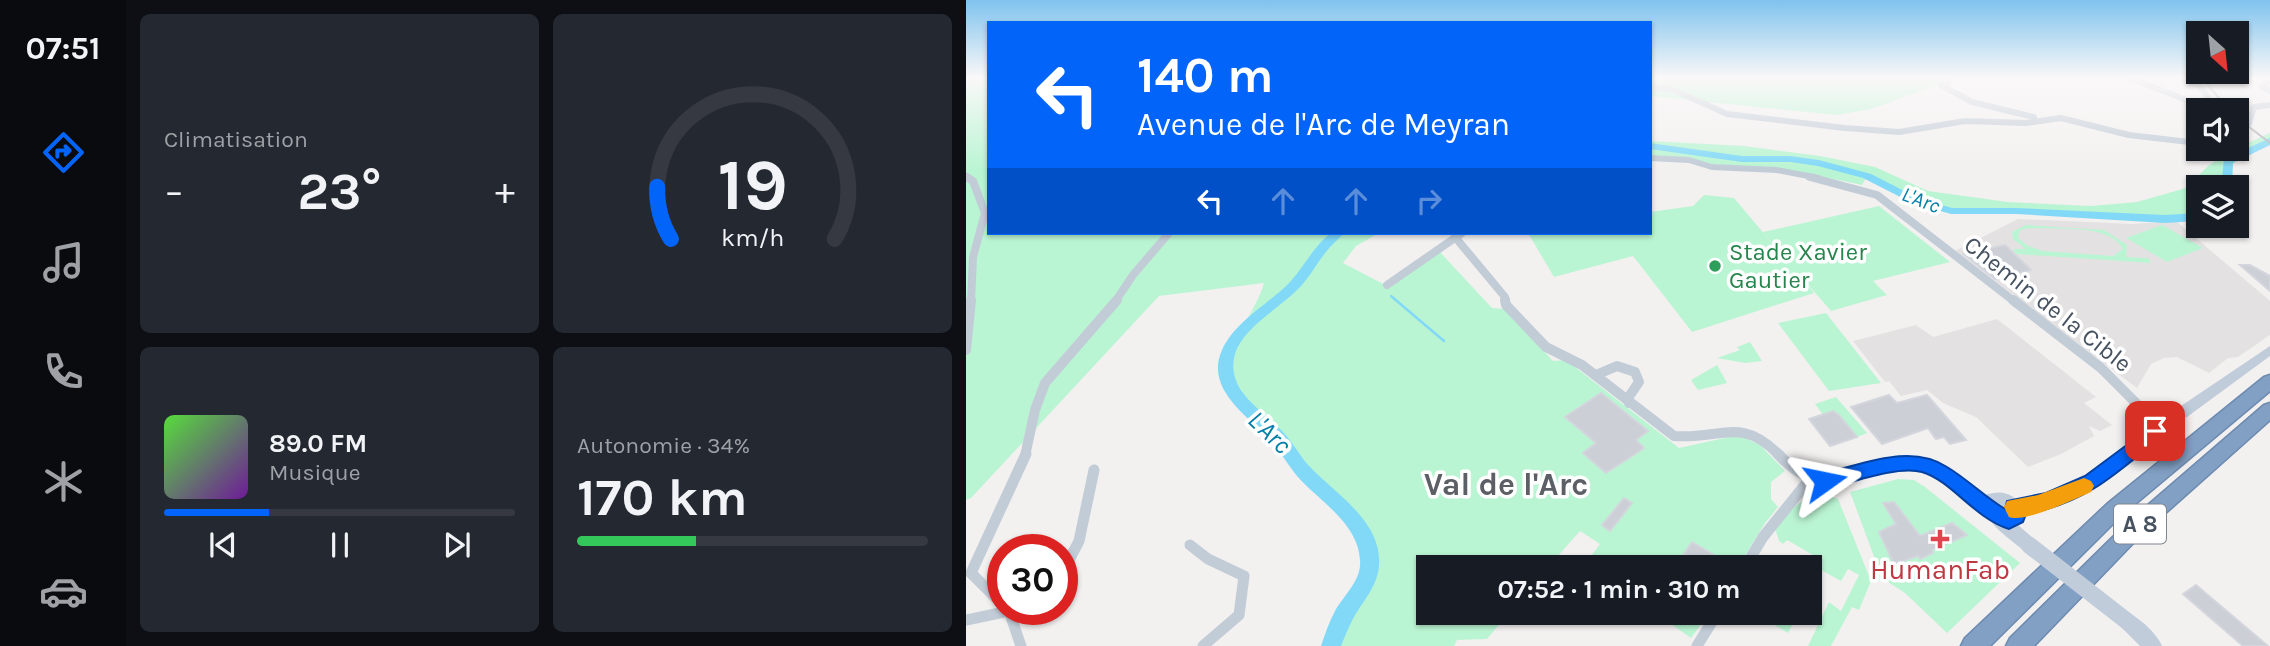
<!DOCTYPE html>
<html lang="fr">
<meta charset="utf-8">
<style>
:root{--surface:#171b24;--page:#242831;--text:#f1f3f6;--muted:#9ea1a6;--line:#363941;--accent:#0364f9}
body{margin:0;font-family:Karla,sans-serif;background:var(--page);color:var(--text);height:100vh;display:flex;flex-direction:column;font-size:26px;white-space:nowrap}
*{box-sizing:border-box;margin:0}
p{font-size:23px;color:var(--muted)}
.icon{flex:none;width:38px;height:38px;fill:none;stroke:currentColor;stroke-width:2;stroke-linecap:round;stroke-linejoin:round}
.map{position:relative;flex:1;overflow:hidden}
.side{display:flex;flex-direction:column;gap:14px;padding:14px;background:#0d0f14;width:840px}
.side>*{flex:none}
.top-card{position:absolute;left:21px;top:21px;width:665px;height:214px;border-radius:0px;box-shadow:0 2px 5px #0004;background:#0364f9;color:#fff;overflow:hidden}
.needle{width:46px;rotate:153deg}
.controls{position:absolute;left:1220px;top:21px;display:grid;gap:14px}
.controls a{display:grid;place-items:center;width:63px;height:63px;border-radius:0px;background:var(--surface);box-shadow:0 2px 5px #0004;font-size:35px}
.speed{position:absolute;left:21px;top:534px;display:flex;gap:14px;font-size:35px;font-weight:700;text-align:center}
.speed>*{display:grid;place-content:center;width:91px;height:91px;border-radius:50%;background:var(--surface);box-shadow:0 2px 5px #0004;line-height:1}
.speed .limit{border:10px solid #d22;background:#fff;color:#111}
.pin{position:absolute;display:grid;place-items:center;width:60px;height:60px;color:#fff;margin:-30px;border-radius:14px;box-shadow:0 4px 10px #0006}
.me{position:absolute;width:77px;margin:-38px;rotate:78deg;stroke-linejoin:round;filter:drop-shadow(0 0 5px #0008)}
.turn{display:flex;align-items:center;gap:24px;height:147px;padding:0 35px;font-size:32px}
.turn .icon{width:91px;height:91px;stroke-width:2.5}
.turn b{display:block;font-size:49px;line-height:60px}
.lanes{display:flex;align-items:center;height:66px;padding:0 35px;background:#0003;justify-content:center;gap:35px;direction:ltr}
.lanes .off{opacity:.35}
.big{font-size:52px;font-weight:700;line-height:1.1}
.side .widget{flex:1;display:flex;flex-direction:column;justify-content:center;gap:10px;min-width:0;padding:0 24px;border-radius:10px;background:var(--page)}
.side .dial{align-items:center;gap:0}
.dial svg{height:182px;overflow:visible;fill:none;stroke:var(--line);stroke-width:7;stroke-linecap:round;text-anchor:middle}
.dial text{fill:var(--text);stroke:none}
.song{display:flex;align-items:center;gap:21px}
.cover{width:84px;height:84px;border-radius:10px;background:linear-gradient(135deg,hsl(110 70% 55%),hsl(280 70% 35%))}
.played{height:7px;border-radius:4px;background:linear-gradient(90deg,var(--accent) 30%,var(--line) 30%)}
.keys{display:flex;justify-content:space-around;direction:ltr}
.heat{display:flex;justify-content:space-between;align-items:center;font-size:38px;direction:ltr}
.charge{height:10px;border-radius:5px;background:linear-gradient(90deg,#34c759 34%,var(--line) 0)}
.side .tiles{flex:1;display:grid;gap:14px;grid-template-columns:repeat(2,1fr)}
.trip{position:absolute;left:450px;top:555px;width:406px;height:70px;border-radius:0px;background:var(--surface);box-shadow:0 2px 5px #0004;font-weight:700;line-height:70px;text-align:center}
main{display:flex;flex:1;min-height:0}
.menu{display:flex;flex-direction:column;width:126px;justify-content:space-around;align-items:center;background:#090b0e;color:var(--muted)}
.menu .icon{width:49px;height:49px}
.menu .selected{color:var(--accent)}
.menu b{font-size:32px;color:var(--text)}
.map>svg:first-child{display:block}
</style>
<main>
<nav class="menu">
<b>07:51</b>
<svg class="icon selected" aria-label="directions" viewBox="0 0 24 24"><path d="M12 3l9 9-9 9-9-9zM9 14v-3h6M13 9l2 2-2 2"/></svg>
<svg class="icon" aria-label="music" viewBox="0 0 24 24"><path d="M9 18V5l10-2v13"/><circle cx="6" cy="18" r="3"/><circle cx="16" cy="16" r="3"/></svg>
<svg class="icon" aria-label="phone" viewBox="0 0 24 24"><path d="M5 4h4l2 5-3 2q2 4 5 5l2-3 5 2v4C11 20 4 13 5 4z"/></svg>
<svg class="icon" aria-label="climate" viewBox="0 0 24 24"><path d="M12 3v18M4 7l16 10M4 17L20 7"/></svg>
<svg class="icon" aria-label="car" viewBox="0 0 24 24"><path d="M5 17H2v-5l4-1 3-4h7l3 4 3 1v5h-3M9 17h6M6 11h13"/><circle cx="7" cy="17" r="2"/><circle cx="17" cy="17" r="2"/></svg>
</nav>
<section class="side">
<div class="tiles">
<div class="widget"><p>Climatisation</p>
<div class="heat"><a>−</a><b class="big">23°</b><a>+</a></div>
</div>
<div class="widget dial"><svg viewBox="0 0 100 80">
<path d="M14 69A42 42 0 1 1 86 69"/>
<path d="M14 69A42 42 0 0 1 8 46" stroke="#0364f9"/>
<text x="50" y="56" font-size="32" font-weight="700">19</text>
<text x="50" y="72" font-size="11">km/h</text>
</svg></div>
<div class="widget">
<div class="song"><i class="cover"></i><div><b>89.0 FM</b><p>Musique</p></div></div>
<div class="played"></div>
<div class="keys"><svg class="icon" aria-label="previous" viewBox="0 0 24 24"><path d="M18 5L8 12l10 7zM5 5v14"/></svg><svg class="icon" aria-label="pause" viewBox="0 0 24 24"><path d="M8 5v14M16 5v14"/></svg><svg class="icon" aria-label="next" viewBox="0 0 24 24"><path d="M6 5l10 7-10 7zM19 5v14"/></svg></div>
</div>
<div class="widget"><p>Autonomie · 34%</p><b class="big">170 km</b><div class="charge"></div></div>
</div>
</section>
<div class="map">
<svg width="1304" height="646" viewBox="0 0 1304 646">
<rect width="100%" height="100%" fill="#f3f0f0"/>
<g fill="#e4e1e2">
<path d="M1052,219L1166,224L1210,221L1304,301V335L1272,357L1262,358L1243,373L1211,357L1198,358L1185,364L1171,388L989,251Z"/>
<path d="M1031,319L1130,397L1118,403L1146,425L1134,431L1123,426L1128,436L1095,454L1062,467L1010,417L977,403L961,390L935,396L923,381L919,382L887,341L950,325L967,337Z"/>
</g>
<g fill="#baf5d3" fill-rule="evenodd">
<path d="M0,78H23V233H413L390,246L377,263L421,286L473,251L526,308L540,309L587,361L600,360L713,448L772,435L794,445L819,471L805,482V499L812,507L799,523L772,567H624L619,564L634,544L614,531L582,567H462V612L543,613L521,639L491,640L488,646H365C369,636 372,626 377,617C386,599 401,586 404,565C409,527 361,497 339,472C327,459 318,443 306,431C286,412 261,400 261,369C261,347 291,309 298,283L193,296L5,498L0,500Z"/>
<path d="M684,78H991L905,109L871,115L684,96Z"/>
<path d="M1304,133V141L1262,161L1260,187H1232V217L1199,219L1043,211H985L950,201L901,176L896,185C849,174 802,171 755,165C730,162 709,156 684,156V141L778,146L854,156L909,167L962,191L1042,202L1125,206L1171,202L1220,188L1242,166L1264,151Z"/>
<path d="M738,195L768,198L828,269L797,232L913,206L984,262L907,281L921,295L865,311L837,279L848,293L726,332L667,256L588,277L562,233H684V212L727,206Z"/>
<path d="M1060,225L1138,230L1161,245L1160,257L1182,258L1185,263L1050,254L1047,249H1060L1047,239L1046,232ZM1064,228C1090,230 1144,223 1157,249L1147,256L1077,251L1062,246L1052,238L1054,230Z"/>
<path d="M1196,225L1237,248L1201,262L1160,238Z"/>
<path d="M860,313L915,383L863,391L812,323Z"/>
<path d="M784,342L796,361L779,363L751,358L774,350L771,347Z"/>
<path d="M751,365L761,383L732,390L725,380Z"/>
<path d="M870,397L901,433L891,437L873,415H857L849,404Z"/>
<path d="M932,479L948,480L959,487L1054,563L981,633L939,593L916,578L884,492Z"/>
<path d="M855,493L872,499L905,581L893,610L886,607L865,646H842L863,602L875,611L893,575L882,569L875,581L848,566L852,558L821,540L817,544L813,541L809,528C822,510 834,500 855,493Z"/>
<path d="M689,613H743L725,638Z"/>
<path d="M789,613H833L822,633Z"/>
</g>
<g fill="none" stroke-linecap="round" stroke-linejoin="round">
<path stroke="#82d9f7" stroke-width="2.5" d="M425,296L478,341"/>
<g fill="#82d9f7" fill-rule="evenodd">
<path d="M1304,138V145L1267,163L1266,187H1255L1258,159Z"/>
<path d="M684,143L776,156H824L853,160L905,174L954,199L986,208H1050L1199,215L1232,213V221L1199,223L1050,214H985L946,203L897,178L852,166L824,162H776L684,149Z"/>
<path d="M365,233H378C372,240 365,245 360,252C350,264 343,279 331,290C313,308 276,329 269,354C259,391 295,408 316,431C327,442 334,457 345,468C371,495 416,522 413,565C412,585 398,600 388,617C383,626 379,636 375,646H355C359,634 363,622 369,611C378,595 396,580 394,560C392,523 353,501 331,476C321,464 313,449 302,438C279,414 239,388 256,350C269,322 299,306 320,286C337,270 346,247 365,233Z"/>
</g>
</g>
<g fill="#cccfd6" stroke="#d3d6dc" stroke-width="2">
<path d="M1039,245L1065,270L1029,279L998,254Z"/>
<path d="M1274,265H1284L1304,276V291Z"/>
<path d="M635,393L682,431L670,440L678,448L640,473L617,453L630,443L599,417Z"/>
<path d="M923,395L931,403L961,395L1000,440L984,444L978,437L970,439L962,428L916,444L885,407Z"/>
<path d="M867,411L873,415L891,437L864,446L843,419Z"/>
<path d="M658,498L666,503L644,531L636,525Z"/>
<path d="M928,502L954,536L986,523L1001,535L966,550L967,553L954,559L952,556L928,564L913,532L930,524L917,503Z"/>
<path d="M726,542L768,567H739L718,554Z"/>
<path d="M1230,585L1302,646H1277L1217,594Z"/>
</g>
<g fill="none" stroke-linecap="round" stroke-linejoin="round">
<defs>
<g id="motorway">
<path d="M1304,375V391L1155,516L1024,646H995L999,638L1141,504L1298,377Z"/>
<path d="M1304,403V420L1175,535L1068,646H1040L1044,638L1161,523L1298,405Z"/>
</g>
</defs>
<use href="#motorway" stroke="#6d8ab0" stroke-width="3"/>
<g stroke="#c2ccd7" stroke-width="6">
<path d="M1164,78L1246,110"/>
<path d="M1213,78L1233,85L1251,110"/>
<path d="M1304,80L1296,87L1304,91"/>
<path d="M984,82L975,85L1006,102L1068,117"/>
<path d="M684,87L706,89L761,114L879,128L933,132L999,121L1060,123L1095,118L1163,135L1232,143"/>
<path d="M1270,133L1283,123L1288,107L1304,105"/>
<path d="M684,158L723,160L746,167L811,170L853,178"/>
<path d="M0,176L3,178"/>
</g>
<g stroke="#c2ccd7" stroke-width="8">
<path d="M1,177L7,181L19,213L7,257L5,302"/>
<path d="M844,177L911,195L1049,302"/>
<path d="M489,237L539,297L540,302"/>
<path d="M421,285L496,233"/>
<path d="M149,302L167,275L203,233"/>
</g>
<g stroke="#c2ccd7" stroke-width="10">
<path d="M539,300L540,305L580,347L616,365L708,436C754,440 776,415 814,456"/>
<path d="M1047,300L1135,368L1176,409"/>
<path d="M0,350L5,300"/>
<path d="M630,375L651,366L669,372L673,382L662,398L663,403"/>
<path d="M59,456L69,410L79,383L151,300"/>
</g>
<g stroke="#c2ccd7" stroke-width="11">
<path d="M812,454C870,516 898,447 959,465C985,472 1005,496 1026,512"/>
<path d="M224,545L242,559L278,576L273,615L237,646"/>
<path d="M779,567L797,537L843,480"/>
<path d="M96,574L113,541L128,470"/>
<path d="M37,605L5,573L60,454"/>
<path d="M0,620L43,611L55,646"/>
<path d="M731,646L752,612"/>
</g>
<g fill="#c1ccdb" fill-rule="evenodd">
<path d="M1304,346V356L1221,417L1205,420L1203,429L1131,486L1082,508L1058,512L1051,524L1069,540L1071,545L1069,550L1063,552L1057,550C1042,537 1010,518 1019,495C1031,491 1041,491 1051,500L1080,495L1121,478L1183,429L1174,426L1166,412L1168,408L1182,403L1199,410L1212,408ZM1033,505L1041,510L1040,515L1034,509Z"/>
<path d="M1162,613C1174,618 1191,634 1196,646H1174L1156,628L1153,622L1156,616Z"/>
</g>
<use href="#motorway" fill="#82a0c4" fill-rule="evenodd"/>
<g stroke="#b1b5bb" stroke-width="2">
<path d="M1236,78L1263,110"/>
<path d="M1270,117L1304,143"/>
</g>
<path stroke="#c1ccdb" stroke-width="17" d="M1063,545L1162,622"/>
</g>
<linearGradient id="sky" x2="0" y2="1"><stop stop-color="#7fc3ee"/><stop offset="0.46" stop-color="#faf8f8"/><stop offset="1" stop-color="#faf8f8" stop-opacity="0"/></linearGradient>
<rect width="1304" height="169" fill="url(#sky)"/>
<path fill="#0364f9" stroke="#0241a2" stroke-width="2" d="M1189,424L1196,426L1198,431L1196,436C1150,474 1120,503 1060,514L1057,522L1043,529C1008,518 986,481 956,472C932,465 884,483 859,489L852,487L850,481L852,475L859,473C898,464 945,443 981,467C1001,479 1019,497 1039,509L1041,501L1080,493L1119,476Z"/>
<path fill="#f59e0b" d="M1118,478L1125,481L1128,486L1125,492C1106,500 1059,523 1043,517L1038,507L1041,501L1072,495Z"/>
<circle fill="#2e9e5b" stroke="#fff" stroke-width="2.5" cx="749" cy="266" r="7"/>
<path fill="#e0444e" stroke="#fff" stroke-width="2.5" d="M970.5 528.5h7v7h7v7h-7v7h-7v-7h-7v-7h7z"/>
<g text-anchor="middle" stroke-width="7" stroke-linejoin="round" paint-order="stroke">
<g font-size="21" font-style="italic" fill="#027ea8" stroke="#fff">
<text transform="translate(955 200) rotate(21)" y="7">L'Arc</text>
</g>
<rect fill="#fff" stroke="#7e8690" stroke-width="2" x="1148" y="504.5" width="52" height="39" rx="5"/>
<g font-size="23" font-weight="bold" fill="#465260">
<text x="1174" y="532">A 8</text>
</g>
<g font-size="24" fill="#27864d" stroke="#fff" text-anchor="start">
<text x="763" y="260">Stade Xavier<tspan x="763" dy="28">Gautier</tspan></text>
</g>
<g font-size="24" fill="#465260" stroke="#fff">
<text transform="translate(1082 304) rotate(38)" y="8">Chemin de la Cible</text>
</g>
<g font-size="26" font-style="italic" fill="#027ea8" stroke="#fff">
<text transform="translate(304 432) rotate(44)" y="9">L'Arc</text>
</g>
<g font-size="28" fill="#be3a42" stroke="#fff">
<text x="974" y="579">HumanFab</text>
</g>
<g font-size="32" font-weight="bold" fill="#5c6066" stroke="#fff">
<text x="540" y="495">Val de l'Arc</text>
</g>
</g>
</svg>
<div class="controls">
<a><svg class="needle" viewBox="-14 -14 28 28"><path d="M0-13l5 13h-10z" fill="#e53935"/><path d="M0 13l5-13h-10z" fill="#9ea1a6"/></svg></a>
<a><svg class="icon" aria-label="sound" viewBox="0 0 24 24"><path d="M4 9h4l5-4v14l-5-4H4zM17 9q2 3 0 6"/></svg></a>
<a><svg class="icon" aria-label="layers" viewBox="0 0 24 24"><path d="M12 4l9 5-9 5-9-5zM3 14l9 5 9-5"/></svg></a>
</div>
<div class="speed"><div class="limit">30</div></div>
<div class="pin" style="left:1189px;top:431px;background:#d93025"><svg class="icon" aria-label="arrive" viewBox="0 0 24 24"><path d="M6 21V4h12l-3 4 3 4H6"/></svg></div>
<svg class="me" style="left:859px;top:481px" viewBox="-20 -20 40 40"><path d="M0-17L14 15 0 8-14 15z" fill="#0364f9" stroke="#fff" stroke-width="4"/></svg>
<div class="trip">07:52 · 1 min · 310 m</div>
<div class="top-card">
<div class="turn"><svg class="icon" aria-label="left" viewBox="0 0 24 24"><path d="M17 20v-9H6M10 6l-5 5 5 5"/></svg><div><b>140 m</b>Avenue de l'Arc de Meyran</div></div>
<div class="lanes"><svg class="icon" aria-label="left" viewBox="0 0 24 24"><path d="M17 20v-9H6M10 6l-5 5 5 5"/></svg><svg class="icon off" aria-label="ahead" viewBox="0 0 24 24"><path d="M12 20V5M6 11l6-6 6 6"/></svg><svg class="icon off" aria-label="ahead" viewBox="0 0 24 24"><path d="M12 20V5M6 11l6-6 6 6"/></svg><svg class="icon off" aria-label="right" viewBox="0 0 24 24"><path d="M7 20v-9h11M14 6l5 5-5 5"/></svg></div>
</div>
</div>
</main>
